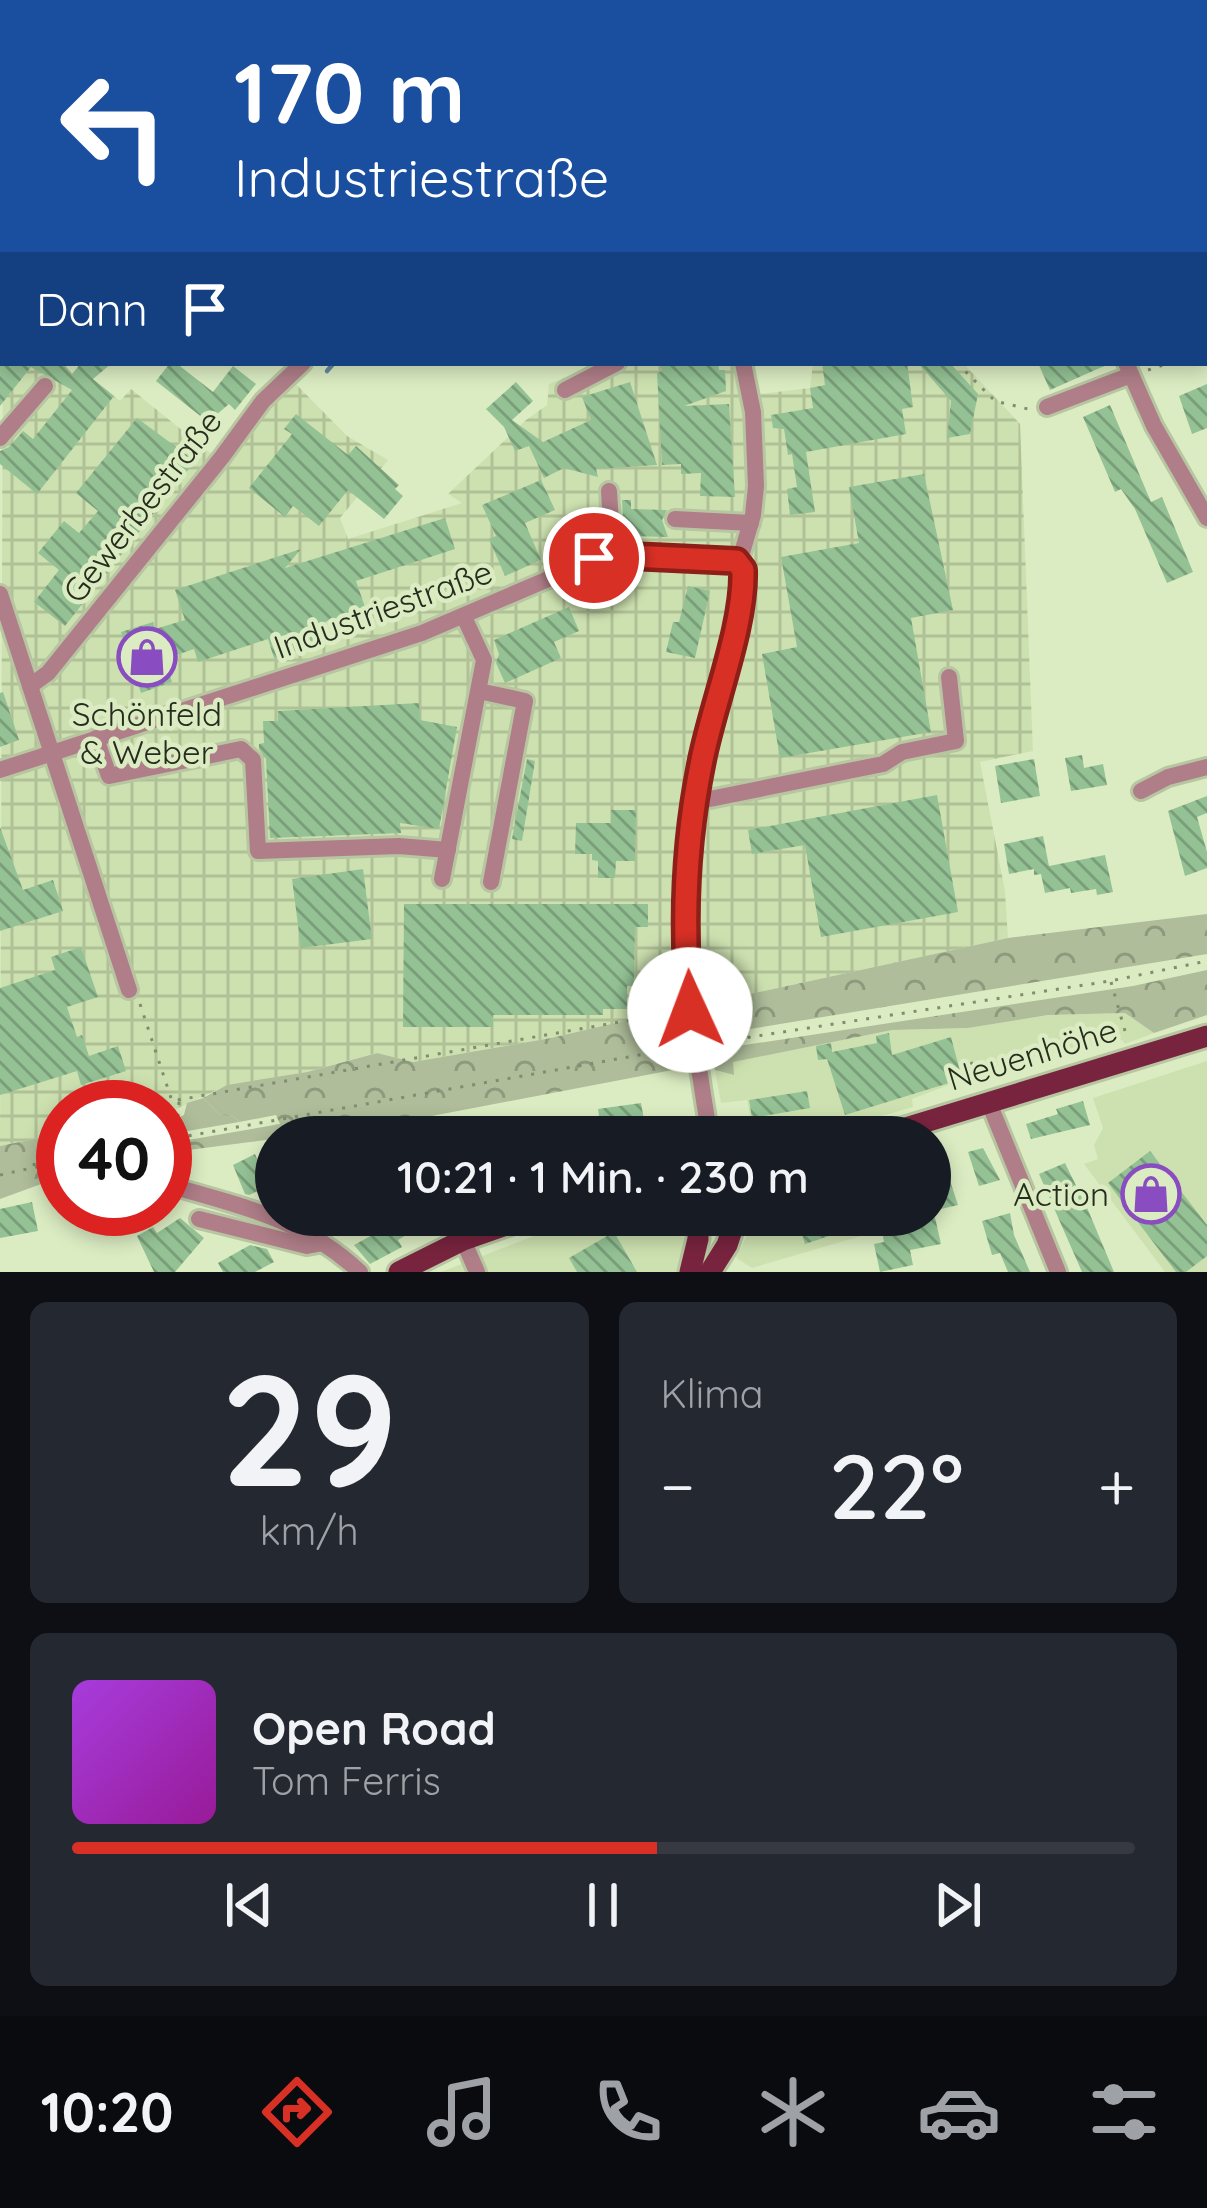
<!DOCTYPE html>
<html lang="de">
<meta charset="utf-8">
<style>
:root{--surface:#171b24;--page:#242831;--text:#f1f3f6;--muted:#9ea1a6;--line:#363941;--accent:#d93025}
body{margin:0;font-family:Quicksand,sans-serif;background:var(--page);color:var(--text);height:100vh;display:flex;flex-direction:column;font-size:45px;white-space:nowrap}
*{box-sizing:border-box;margin:0}
p{font-size:39px;color:var(--muted)}
.icon{flex:none;width:66px;height:66px;fill:none;stroke:currentColor;stroke-width:2;stroke-linecap:round;stroke-linejoin:round}
.map{position:relative;height:1272px;overflow:hidden}
.panel{display:flex;flex-direction:column;gap:30px;padding:30px;background:#0d0f14;flex:1}
.panel>*{flex:none}
.hud{position:absolute;left:0px;top:0px;width:1209px;height:366px;box-shadow:0 6px 18px #0003;background:#1a4fa0;color:#fff;overflow:hidden}
.speed{position:absolute;left:36px;top:1080px;display:flex;gap:24px;font-size:60px;font-weight:700;text-align:center}
.speed>*{display:grid;place-content:center;width:156px;height:156px;border-radius:50%;background:var(--surface);box-shadow:0 6px 18px #0003;line-height:1}
.speed .limit{border:18px solid #d22;background:#fff;color:#111}
.pin{position:absolute;display:grid;place-items:center;width:102px;height:102px;color:#fff;margin:-51px;border:6px solid #fff;border-radius:50%;box-shadow:0 3px 12px #0007}
.me{position:absolute;width:132px;margin:-66px;rotate:358deg;stroke-linejoin:round;filter:drop-shadow(0 0 9px #0008)}
.turn{display:flex;align-items:center;gap:42px;height:252px;padding:0 36px;font-size:54px}
.turn .icon{width:156px;height:156px;stroke-width:2.5}
.turn b{display:block;font-size:84px;line-height:102px}
.then{display:flex;align-items:center;height:114px;padding:0 36px;background:#0003;gap:24px;font-size:45px}
.big{font-size:90px;font-weight:600;line-height:1.1}
.panel .tile{flex:1;display:flex;flex-direction:column;justify-content:center;gap:18px;min-width:0;padding:0 42px;border-radius:18px;background:var(--page)}
.panel .dial{align-items:center;gap:0}
.dial b{font-size:156px;line-height:1}
.song{display:flex;align-items:center;gap:36px}
.cover{width:144px;height:144px;border-radius:18px;background:linear-gradient(135deg,hsl(280 70% 55%),hsl(300 70% 35%))}
.played{height:12px;border-radius:6px;background:linear-gradient(90deg,var(--accent) 55%,var(--line) 55%)}
.keys{display:flex;justify-content:space-around;direction:ltr}
.heat{display:flex;justify-content:space-between;align-items:center;font-size:66px;direction:ltr}
.panel .tiles{flex:1;display:grid;gap:30px;grid-template-columns:1fr 1fr}
.tile:last-child{grid-column:span 2}
.trip{position:absolute;left:255px;top:1116px;width:696px;height:120px;border-radius:60px;background:var(--surface);box-shadow:0 6px 18px #0003;font-weight:600;line-height:120px;text-align:center}
.tab-bar{display:flex;height:192px;justify-content:space-around;align-items:center;background:#090b0e;color:var(--muted)}
.tab-bar .icon{width:84px;height:84px}
.tab-bar .selected{color:var(--accent)}
.tab-bar b{font-size:54px;color:var(--text)}
.map>svg:first-child{display:block}
</style>
<div class="map">
<svg width="1207" height="1272" viewBox="0 0 1207 1272">
<defs>
<pattern id="industrial-grid" width="8" height="8" patternUnits="userSpaceOnUse" patternTransform="scale(3)"><rect width="8" height="8" fill="#cde1b0"/><path d="M0 4h8M4 0v8" fill="none" stroke="#b0c197"/></pattern>
<pattern id="forest-crowns" width="20" height="18" patternUnits="userSpaceOnUse" patternTransform="scale(3)"><rect width="20" height="18" fill="#afbd9a"/><path d="M2 6a3 3 0 1 1 6 0M12 15a3 3 0 1 1 6 0" fill="none" stroke="#8e9a7d"/></pattern>
<pattern id="building-back-hatch" width="6" height="6" patternUnits="userSpaceOnUse" patternTransform="scale(3)"><rect width="6" height="6" fill="#94c295"/><path d="M-1 5l2 2M0 0l6 6M5-1l2 2" fill="none" stroke="#799e79"/></pattern>
</defs>
<rect width="100%" height="100%" fill="#dbecc2"/>
<g fill="#cde1b0">
<path d="M1125,1013L1154,1033L1125,1044L1122,1040L1014,1060L912,1099L913,1107L808,1137H754L747,1100L721,1103L715,1070L733,1075L732,1062L892,1030L968,1028L1048,1015Z"/>
<path d="M1207,1061V1272H1165L1084,1164L1098,1159L1094,1145L1103,1128L1093,1098Z"/>
<path d="M632,1215L659,1217L675,1230L681,1229L688,1249L683,1272H441L544,1232Z"/>
<path d="M757,1215H858L861,1236L752,1268L736,1258Z"/>
</g>
<path fill="url(#industrial-grid)" d="M3,309V363H63L81,384L104,388L120,401L131,389L214,456L233,451L291,379L347,436L388,460L340,518L348,539L462,503L448,494L526,420L547,405L549,384L602,363H734L743,396L810,388L813,363H963L1020,424L1033,751L980,762L1005,891L1008,938L551,1038L413,1062L376,1053L307,1072L228,1085L165,1114V1107H63V1133L0,1146Z"/>
<g fill="#afbd9a">
<path d="M9,0H389L391,3H3L0,313V2Z"/>
<path d="M203,1098L220,1115L233,1116L239,1122L165,1135V1124L184,1115L187,1103Z"/>
</g>
<g fill="url(#forest-crowns)">
<path d="M1207,914V954L707,1036L704,1004L1008,938Z"/>
<path d="M1207,970V1015L1154,1033L1125,1013L1048,1015L968,1028L892,1030L733,1062L734,1075L715,1070L712,1050L1133,986Z"/>
<path d="M672,1010L683,1068L390,1124L165,1153V1144L280,1124L276,1115L239,1122L233,1116L220,1115L203,1098L227,1085L307,1072L377,1053L413,1062L551,1038Z"/>
<path d="M63,1133V1176L0,1199V1146Z"/>
</g>
<g fill="none" stroke-linecap="round" stroke-linejoin="round">
<g stroke="#6588a1" stroke-width="4.5">
<path d="M289,0L292,3"/>
<path d="M836,0L837,3"/>
<path d="M327,371L334,363"/>
</g>
</g>
<g fill="url(#building-back-hatch)">
<path d="M0,363H63L72,374L81,363H112L93,379L114,396L37,494L0,464V451L9,447L23,431L33,439L72,390L31,367L0,406Z"/>
<path d="M170,363H176L213,392L233,366L256,384L235,410L229,404L208,422L156,381Z"/>
<path d="M718,363L719,370H725L726,391L684,406L729,404L735,497L700,496L701,473L681,474V464L662,465L657,373L662,371L660,364Z"/>
<path d="M822,363H907L913,407L902,409L906,434L806,452L815,512L790,515L787,489L797,487L792,454L788,455L784,429L773,428L771,415L813,408L810,388L825,385Z"/>
<path d="M918,363H950L978,394L970,434L947,438L951,401Z"/>
<path d="M1038,363H1111L1050,390Z"/>
<path d="M516,382L533,401L512,420L543,442L591,420L582,397L630,382L657,465L596,469L598,477L564,468L544,478L529,446L515,451L504,427L486,409Z"/>
<path d="M1207,384V428L1192,434L1179,396Z"/>
<path d="M1110,405L1151,502L1162,497L1193,572L1167,583L1135,509L1121,489L1115,492L1083,417Z"/>
<path d="M296,414L348,455L356,446L399,485L395,489L403,496L384,519L348,490L319,526L293,506L285,517L249,488L292,434L284,429Z"/>
<path d="M137,418L195,461L65,626L34,602L59,570L38,553L64,521L79,533L98,511L76,493Z"/>
<path d="M924,474L953,610L911,618L931,732L780,758L762,654L797,647L781,557L859,543L849,487Z"/>
<path d="M541,480L555,510L525,523L541,560L505,576L489,539L496,536L482,505Z"/>
<path d="M622,500H631V509L667,510L662,520L668,537L630,536L631,523L623,517Z"/>
<path d="M445,518L455,549L356,581L366,610L310,626L316,645L274,658L268,639L198,662L194,649L165,659L172,682L141,693L121,632L153,622L155,629L185,620L175,590L301,549L285,568Z"/>
<path d="M688,586L710,591L695,658L666,652L673,622H679Z"/>
<path d="M569,607L579,631L554,642L561,658L505,683L496,663L499,654L494,640Z"/>
<path d="M3,692L19,740L0,747V693Z"/>
<path d="M419,703L420,720L457,727L439,829L400,823L401,833L270,838L266,759L259,749V744L264,743L263,721H278V711Z"/>
<path d="M1082,755L1084,768L1103,764L1107,785L1071,791L1065,758Z"/>
<path d="M527,759L535,761L522,841L512,839Z"/>
<path d="M1034,759L1040,796L1001,803L995,766Z"/>
<path d="M937,795L958,912L821,937L805,845L752,854L748,830Z"/>
<path d="M1207,796V813L1197,817L1207,852V868L1185,876L1168,811Z"/>
<path d="M611,810H636L635,861H616L615,878H598V861L592,860V854H575L576,823H611Z"/>
<path d="M0,827L23,890L53,880L63,911L0,931Z"/>
<path d="M1043,836L1049,866L1105,855L1113,892L1097,895L1096,889L1071,893L1070,888L1045,893L1041,874L1034,875V869L1009,874L1004,844Z"/>
<path d="M363,869L372,939L301,948L292,879Z"/>
<path d="M404,904H648V927H635L634,986H627V1009H603V1015H493V1027H403Z"/>
<path d="M81,947L98,997L67,1007L77,1037L82,1035L89,1056L118,1046L126,1071L81,1085L77,1071L0,1095V988L55,970L51,957Z"/>
<path d="M889,1033L892,1055L951,1037L962,1079L845,1115L827,1059L818,1060L816,1046L831,1043L832,1052L877,1043L876,1036Z"/>
<path d="M807,1091L810,1108L752,1118L749,1100Z"/>
<path d="M1083,1101L1090,1125L1031,1139L1026,1124L1058,1114L1056,1109Z"/>
<path d="M641,1103L647,1137H602L598,1109Z"/>
<path d="M935,1135L958,1205L941,1209L930,1174V1136Z"/>
<path d="M983,1148L1000,1180L979,1186L968,1152Z"/>
<path d="M1150,1151L1207,1225V1256L1186,1272H1176L1108,1183Z"/>
<path d="M255,1154L261,1169L276,1162V1183L249,1195L245,1194L233,1165Z"/>
<path d="M1065,1163L1088,1210L1114,1272H1082L1039,1174Z"/>
<path d="M32,1202L38,1231L0,1238V1209Z"/>
<path d="M934,1213L941,1244L910,1250L913,1265L880,1272L874,1244L884,1242L879,1215H910V1218Z"/>
<path d="M1010,1213L1014,1235L1030,1272H1008L1000,1253L992,1255L982,1221Z"/>
<path d="M392,1215H439L398,1240L402,1247L370,1264L354,1245L389,1226L385,1219Z"/>
<path d="M796,1215H839L844,1231L805,1244Z"/>
<path d="M180,1218L204,1238L175,1272H154L137,1236L153,1227L157,1233Z"/>
<path d="M614,1232L637,1272H577L569,1258Z"/>
<path d="M250,1245L267,1249L274,1262L255,1272H223L218,1263Z"/>
</g>
<g fill="none" stroke-linecap="round" stroke-linejoin="round">
<defs>
<g id="minor">
<path d="M706,0L708,3"/>
<path d="M1041,0L1042,3"/>
<path d="M1202,0V3"/>
<path d="M1206,22L1207,27"/>
<path d="M1126,363L1154,426L1207,518"/>
<path d="M565,390L617,363"/>
<path d="M1047,407L1131,375"/>
<path d="M0,438L45,386"/>
<path d="M609,491L611,523L616,527L620,555"/>
<path d="M675,519L751,523"/>
<path d="M0,594L129,990"/>
<path d="M30,686L48,673L222,457L263,401L303,363"/>
<path d="M479,691L525,701L491,882"/>
<path d="M96,738L109,776L241,749L253,760L258,851L399,846L448,850"/>
<path d="M0,770L422,633L602,556L716,557L739,563"/>
<path d="M1141,791L1168,777L1207,767"/>
<path d="M695,802L883,764L902,752L956,741L949,677"/>
<path d="M442,879L484,660L464,617"/>
<path d="M989,1103L1058,1272"/>
<path d="M710,1137C694,1043 680,949 687,852C694,766 722,683 740,599L744,577L739,563L753,515L756,486L753,412L743,363"/>
<path d="M165,1184C239,1206 301,1217 360,1272"/>
<path d="M199,1219L307,1246L323,1243"/>
<path d="M463,1240L477,1272"/>
</g>
<g id="major">
<path d="M876,1137L1207,1036"/>
<path d="M399,1272L463,1240L535,1215"/>
<path d="M690,1272L698,1239V1215"/>
<path d="M710,1272L727,1245L737,1215"/>
</g>
</defs>
<use href="#minor" stroke="#b7c6a1" stroke-width="22"/>
<use href="#major" stroke="#b7c6a1" stroke-width="27"/>
<g stroke="#818c70" stroke-width="3" stroke-dasharray="3 9" stroke-linecap="butt">
<path d="M394,0L395,3"/>
<path d="M0,103L3,105"/>
<path d="M1206,349L1207,348"/>
<path d="M957,363L995,401L1028,409"/>
<path d="M1148,370L1169,363"/>
<path d="M1111,982L1125,1031"/>
<path d="M140,1004L172,1101L676,1012"/>
<path d="M712,1043L1110,981L1207,961"/>
<path d="M971,1062L982,1084"/>
<path d="M165,1120L178,1115L179,1101"/>
<path d="M165,1140L673,1049"/>
<path d="M34,1166L35,1156L63,1149"/>
<path d="M0,1175L63,1161"/>
<path d="M589,1215L590,1219"/>
<path d="M672,1224L674,1223"/>
</g>
<use href="#minor" stroke="#af7e88" stroke-width="16"/>
<use href="#major" stroke="#79243f" stroke-width="21"/>
<path stroke="#818c70" stroke-width="3" stroke-dasharray="3 9" stroke-linecap="butt" d="M673,1049L706,1044"/>
</g>
<g fill="none" stroke-linecap="round" stroke-linejoin="round">
<defs>
<path id="route" d="M594,558L610,555L736,561L743,570C745,625 713,704 702,760C685,842 682,927 690,1010"/>
</defs>
<use href="#route" stroke="#8d1f18" stroke-width="30"/>
<use href="#route" stroke="#d93025" stroke-width="21"/>
</g>
<defs>
<symbol id="shop-ring" viewBox="-11 -11 22 22"><circle r="9.5" fill="#dbecc2" stroke="#894cc1" stroke-width="1.5"/><path d="M-5-2.5h2.3a2.7 3.5 0 0 1 5.4 0H5L5.5 6h-11ZM-1.5-2.5h3a1.5 2.3 0 0 0-3 0Z" fill="#894cc1"/></symbol>
</defs>
<g fill-rule="evenodd">
<use href="#shop-ring" x="114" y="624" width="66" height="66"/>
<use href="#shop-ring" x="1118" y="1161" width="66" height="66"/>
</g>
<g text-anchor="middle" stroke-width="9" stroke-linejoin="round" paint-order="stroke">
<g font-size="33" fill="#272d1e" stroke="#dbecc2">
<text transform="translate(142 506) rotate(-52)" y="12">Gewerbestraße</text>
<text transform="translate(383 609) rotate(-20)" y="12">Industriestraße</text>
<text transform="translate(1032 1054) rotate(-17)" y="12">Neuenhöhe</text>
</g>
<g font-size="33" fill="#272d1e" stroke="#dbecc2">
<text x="147" y="726">Schönfeld<tspan x="147" dy="38">&amp; Weber</tspan></text>
<text x="1109" y="1206" text-anchor="end">Action</text>
</g>
</g>
</svg>
<div class="speed"><div class="limit">40</div></div>
<div class="pin" style="left:594px;top:558px;background:#d93025"><svg class="icon" aria-label="arrive" viewBox="0 0 24 24"><path d="M6 21V4h12l-3 4 3 4H6"/></svg></div>
<svg class="me" style="left:690px;top:1010px" viewBox="-20 -20 40 40"><circle r="19" fill="#fff"/><path d="M0-13L10 11 0 6-10 11z" fill="#d93025"/></svg>
<div class="trip">10:21 · 1 Min. · 230 m</div>
<div class="hud">
<div class="turn"><svg class="icon" aria-label="left" viewBox="0 0 24 24"><path d="M17 20v-9H6M10 6l-5 5 5 5"/></svg><div><b>170 m</b>Industriestraße</div></div>
<div class="then">Dann<svg class="icon" aria-label="arrive" viewBox="0 0 24 24"><path d="M6 21V4h12l-3 4 3 4H6"/></svg></div>
</div>
</div>
<section class="panel">
<div class="tiles">
<div class="tile dial"><b>29</b><p>km/h</p></div>
<div class="tile"><p>Klima</p>
<div class="heat"><a>−</a><b class="big">22°</b><a>+</a></div>
</div>
<div class="tile">
<div class="song"><i class="cover"></i><div><b>Open Road</b><p>Tom Ferris</p></div></div>
<div class="played"></div>
<div class="keys"><svg class="icon" aria-label="previous" viewBox="0 0 24 24"><path d="M18 5L8 12l10 7zM5 5v14"/></svg><svg class="icon" aria-label="pause" viewBox="0 0 24 24"><path d="M8 5v14M16 5v14"/></svg><svg class="icon" aria-label="next" viewBox="0 0 24 24"><path d="M6 5l10 7-10 7zM19 5v14"/></svg></div>
</div>
</div>
</section>
<nav class="tab-bar">
<b>10:20</b>
<svg class="icon selected" aria-label="directions" viewBox="0 0 24 24"><path d="M12 3l9 9-9 9-9-9zM9 14v-3h6M13 9l2 2-2 2"/></svg>
<svg class="icon" aria-label="music" viewBox="0 0 24 24"><path d="M9 18V5l10-2v13"/><circle cx="6" cy="18" r="3"/><circle cx="16" cy="16" r="3"/></svg>
<svg class="icon" aria-label="phone" viewBox="0 0 24 24"><path d="M5 4h4l2 5-3 2q2 4 5 5l2-3 5 2v4C11 20 4 13 5 4z"/></svg>
<svg class="icon" aria-label="climate" viewBox="0 0 24 24"><path d="M12 3v18M4 7l16 10M4 17L20 7"/></svg>
<svg class="icon" aria-label="car" viewBox="0 0 24 24"><path d="M5 17H2v-5l4-1 3-4h7l3 4 3 1v5h-3M9 17h6M6 11h13"/><circle cx="7" cy="17" r="2"/><circle cx="17" cy="17" r="2"/></svg>
<svg class="icon" aria-label="filters" viewBox="0 0 24 24"><path d="M4 7h16M4 17h16"/><circle cx="9" cy="7" r="2"/><circle cx="15" cy="17" r="2"/></svg>
</nav>
